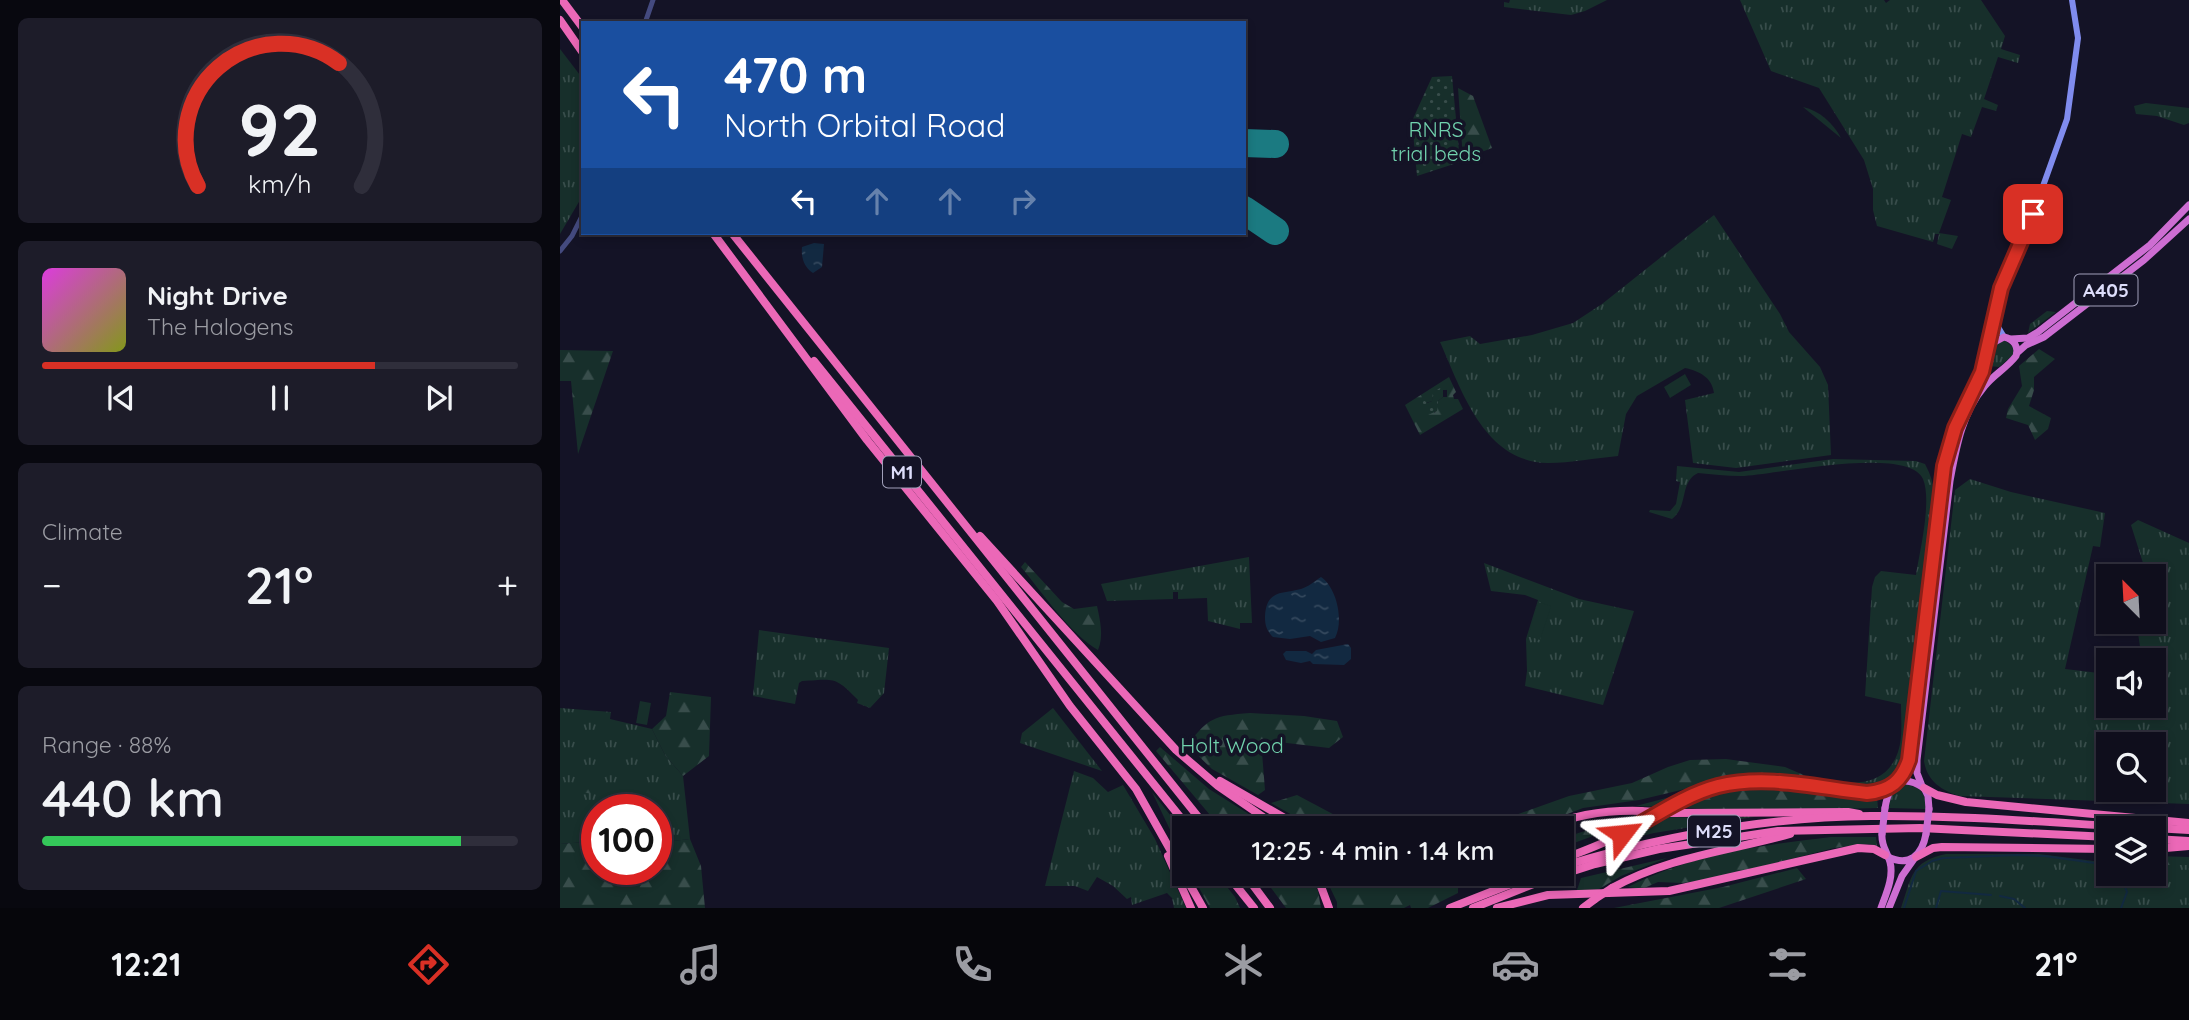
<!DOCTYPE html>
<meta charset="utf-8">
<style>
:root{--surface:#0f0e1c;--page:#1d1c29;--text:#f1f3f6;--muted:#9b9ca3;--line:#2f2e3b;--accent:#d93025}
body{margin:0;font-family:Quicksand,sans-serif;background:var(--page);color:var(--text);height:100vh;display:flex;flex-direction:column;font-size:26px;white-space:nowrap}
*{box-sizing:border-box;margin:0}
p{font-size:23px;color:var(--muted)}
.icon{flex:none;width:38px;height:38px;fill:none;stroke:currentColor;stroke-width:2;stroke-linecap:round;stroke-linejoin:round}
.map{position:relative;flex:1;overflow:hidden}
.panel{display:flex;flex-direction:column;gap:18px;padding:18px;background:#08080f;width:560px}
.panel>*{flex:none}
.hud{position:absolute;left:21px;top:21px;width:665px;height:214px;border-radius:0px;box-shadow:0 4px 10px #0003,0 0 0 2px var(--line);background:#1a4fa0;color:#fff;overflow:hidden}
.needle{width:46px;rotate:336deg}
.controls{position:absolute;left:1536px;top:564px;display:grid;gap:14px}
.controls a{display:grid;place-items:center;width:70px;height:70px;border-radius:0px;background:var(--surface);box-shadow:0 4px 10px #0003,0 0 0 2px var(--line);font-size:35px}
.speed{position:absolute;left:21px;top:794px;display:flex;gap:14px;font-size:35px;font-weight:700;text-align:center}
.speed>*{display:grid;place-content:center;width:91px;height:91px;border-radius:50%;background:var(--surface);box-shadow:0 4px 10px #0003,0 0 0 2px var(--line);line-height:1}
.speed .limit{border:10px solid #d22;background:#fff;color:#111}
.pin{position:absolute;display:grid;place-items:center;width:60px;height:60px;color:#fff;margin:-30px;border-radius:14px;box-shadow:0 4px 10px #0006}
.me{position:absolute;width:77px;margin:-38px;rotate:61deg;stroke-linejoin:round;filter:drop-shadow(0 0 5px #0008)}
.turn{display:flex;align-items:center;gap:24px;height:147px;padding:0 28px;font-size:32px}
.turn .icon{width:91px;height:91px;stroke-width:2.5}
.turn b{display:block;font-size:49px;line-height:60px}
.lanes{display:flex;align-items:center;height:66px;padding:0 28px;background:#0003;justify-content:center;gap:35px;direction:ltr}
.lanes .off{opacity:.35}
.big{font-size:52px;font-weight:600;line-height:1.1}
.panel .widget{flex:1;display:flex;flex-direction:column;justify-content:center;gap:10px;min-width:0;padding:0 24px;border-radius:10px;background:var(--page)}
.panel .dial{align-items:center;gap:0}
.dial svg{height:182px;overflow:visible;fill:none;stroke:var(--line);stroke-width:7;stroke-linecap:round;text-anchor:middle}
.dial text{fill:var(--text);stroke:none}
.song{display:flex;align-items:center;gap:21px}
.cover{width:84px;height:84px;border-radius:10px;background:linear-gradient(135deg,hsl(300 70% 55%),hsl(70 70% 35%))}
.played{height:7px;border-radius:4px;background:linear-gradient(90deg,var(--accent) 70%,var(--line) 70%)}
.keys{display:flex;justify-content:space-around;direction:ltr}
.heat{display:flex;justify-content:space-between;align-items:center;font-size:38px;direction:ltr}
.charge{height:10px;border-radius:5px;background:linear-gradient(90deg,#34c759 88%,var(--line) 0)}
.trip{position:absolute;left:612px;top:816px;width:402px;height:70px;border-radius:0px;background:var(--surface);box-shadow:0 4px 10px #0003,0 0 0 2px var(--line);font-weight:600;line-height:70px;text-align:center}
.menu{display:flex;height:112px;justify-content:space-around;align-items:center;background:#06060b;color:var(--muted)}
.menu .icon{width:49px;height:49px}
.menu .current{color:var(--accent)}
.menu b{font-size:32px;color:var(--text)}
main{display:flex;flex:1;min-height:0}
.map>svg:first-child{display:block}
</style>
<main>
<section class="panel">
<div class="widget dial"><svg viewBox="0 0 100 80">
<path d="M14 69A42 42 0 1 1 86 69"/>
<path d="M14 69A42 42 0 0 1 76 15" stroke="#d93025"/>
<text x="50" y="56" font-size="32" font-weight="700">92</text>
<text x="50" y="72" font-size="11">km/h</text>
</svg></div>
<div class="widget">
<div class="song"><i class="cover"></i><div><b>Night Drive</b><p>The Halogens</p></div></div>
<div class="played"></div>
<div class="keys"><svg class="icon" aria-label="previous" viewBox="0 0 24 24"><path d="M18 5L8 12l10 7zM5 5v14"/></svg><svg class="icon" aria-label="pause" viewBox="0 0 24 24"><path d="M8 5v14M16 5v14"/></svg><svg class="icon" aria-label="next" viewBox="0 0 24 24"><path d="M6 5l10 7-10 7zM19 5v14"/></svg></div>
</div>
<div class="widget"><p>Climate</p>
<div class="heat"><a>−</a><b class="big">21°</b><a>+</a></div>
</div>
<div class="widget"><p>Range · 88%</p><b class="big">440 km</b><div class="charge"></div></div>
</section>
<div class="map">
<svg width="1629" height="908" viewBox="0 0 1629 908">
<defs>
<pattern id="grass-tufts" width="24" height="20" patternUnits="userSpaceOnUse" patternTransform="scale(1.75)"><rect width="24" height="20" fill="#172f2b"/><path d="M3 7l-1-3M5 7V3M7 7l1-3M15 17l-1-3M17 17v-4M19 17l1-3" fill="none" stroke="#384d4b"/></pattern>
<pattern id="forest-firs" width="22" height="20" patternUnits="userSpaceOnUse" patternTransform="scale(1.75)"><rect width="22" height="20" fill="#172f2b"/><path d="M5 1l3.5 6h-7zM16 11l3.5 6h-7z" fill="#384d4b"/></pattern>
<pattern id="garden-dots" width="8" height="8" patternUnits="userSpaceOnUse" patternTransform="scale(1.75)"><rect width="8" height="8" fill="#172f2b"/><path d="M2 2h.1M6 6h.1" fill="none" stroke="#384d4b" stroke-width="1.8" stroke-linecap="round"/></pattern>
<pattern id="water-ripples" width="26" height="14" patternUnits="userSpaceOnUse" patternTransform="scale(1.75)"><rect width="26" height="14" fill="#122941"/><path d="M2 4q2-2 4 0t4 0M15 11q2-2 4 0t4 0" fill="none" stroke="#34485d"/></pattern>
</defs>
<rect width="100%" height="100%" fill="#141326"/>
<g fill="url(#grass-tufts)" fill-rule="evenodd">
<path d="M950,0H1047L1025,11L1011,15L944,7V2L949,3Z"/>
<path d="M1180,0H1324L1326,3L1330,0H1421L1445,36L1441,49L1460,55L1458,63L1438,57L1424,99L1438,105L1436,111L1422,107L1411,137L1402,134L1382,197L1391,200L1379,233L1398,236L1392,249L1377,244L1379,234H1375L1373,242L1317,226L1313,210V189L1304,160L1259,88L1211,71Z"/>
<path d="M0,49L23,79V195L0,234Z"/>
<path d="M1586,103L1629,108V123L1624,125L1597,116L1576,114L1574,106Z"/>
<path d="M1243,107C1260,111 1273,123 1281,138Z"/>
<path d="M1154,215L1220,314L1229,332L1260,367L1268,385L1271,455L1176,468L1133,463L1125,400L1154,393C1152,377 1139,371 1125,368L1077,396L1066,414L1058,456C1035,458 1011,463 988,463C924,462 902,391 880,342L910,336L920,344L972,335L1013,323L1042,304Z"/>
<path d="M1487,311L1496,312L1468,333L1470,324Z"/>
<path d="M1444,340L1453,347V355L1439,367L1429,366L1426,361C1430,350 1433,344 1444,340Z"/>
<path d="M1273,459L1356,461L1365,464C1381,495 1368,493 1371,522L1344,760C1336,779 1326,786 1306,789L1211,776C1223,776 1237,775 1249,777C1281,783 1324,793 1338,752C1343,738 1341,719 1341,704L1305,696L1312,587L1315,577L1321,571L1356,575C1360,551 1372,500 1363,479C1348,445 1214,475 1181,476C1167,476 1152,474 1138,473C1119,482 1129,506 1112,519L1089,512L1090,510L1110,511L1116,504L1120,482L1116,481L1117,466L1179,472Z"/>
<path d="M1410,479L1451,492L1545,513L1540,547L1533,546L1505,669L1539,673L1549,686V705H1594V660H1582L1578,633L1586,621H1594V604L1598,594L1594,585V576H1589L1583,563L1571,525L1578,520L1629,543V804L1400,796C1382,791 1367,781 1364,761L1395,490ZM1549,744H1594V789H1549Z"/>
<path d="M689,557L692,623H680V629L648,621L647,598L618,599V592H613V599L547,601L541,584Z"/>
<path d="M924,563L1019,599L1074,611L1043,705L965,686L967,671L966,639L978,600L965,595L931,591Z"/>
<path d="M199,630L329,648L324,693L310,708L297,703L298,700C275,676 275,679 242,681L239,683L235,704L193,696Z"/>
<path d="M0,708L51,712L50,719L92,729L105,755L123,776L130,839L96,843V810H37V843L25,842L0,844Z"/>
<path d="M493,708L542,771L460,743L462,733Z"/>
<path d="M514,771L533,778L548,792L563,785L595,839L626,908H614L612,898L607,893L572,905L571,897L567,899L553,886L537,877L528,891L515,886H485Z"/>
<path d="M1345,784L1360,789L1367,802L1366,809L1329,808C1330,796 1333,788 1345,784Z"/>
<path d="M1133,791L1101,807L1076,806Z"/>
<path d="M1206,815L1094,833L1053,843L1102,817L1153,818Z"/>
<path d="M1386,854H1479L1549,863V873H1594V865H1629V908H1341C1352,877 1350,862 1386,854Z"/>
</g>
<g fill="url(#forest-firs)" fill-rule="evenodd">
<path d="M898,88L913,96L932,148L903,159Z"/>
<path d="M1479,349L1495,359L1474,377V390L1469,406L1491,418L1488,429L1475,440L1468,425L1446,418L1448,409L1462,386L1459,366Z"/>
<path d="M0,350L53,351L18,454L11,381H0Z"/>
<path d="M889,377L896,392L893,395L894,399H898L903,409L860,435L845,405ZM880,388L887,390V397H883L878,401L875,413L866,403L872,401L874,392Z"/>
<path d="M465,562L502,602L514,609L537,606C540,620 544,636 538,650C511,635 481,591 461,567Z"/>
<path d="M110,692L151,697L149,756L123,776L105,755L92,729L106,716Z"/>
<path d="M690,713L744,716L777,721L783,737L769,748L701,740L705,790L698,795L652,769L627,745C650,717 653,716 690,713Z"/>
<path d="M600,747L649,789L711,828H661L596,751Z"/>
<path d="M1166,759L1225,767L1246,776H1169L1142,785L1079,800L1023,808L971,828H864L877,821L899,816L939,821L1009,796L1072,783L1108,767L1130,760Z"/>
<path d="M25,780L41,791L42,795L19,792L17,785Z"/>
<path d="M1204,784L1317,797L1318,808L1182,811L1114,807L1156,789Z"/>
<path d="M592,792L625,834V861Z"/>
<path d="M737,795L799,828H755L711,803Z"/>
<path d="M1031,829L1044,832L1003,847V838Z"/>
<path d="M1271,837H1316L1317,846L1309,844L1274,848L1148,880L1122,883L1098,882L1082,889L1068,887C1136,853 1197,846 1271,837Z"/>
<path d="M130,839L141,866L145,908H0V844L25,842L37,843V870H96V843Z"/>
<path d="M1594,856L1629,857V865H1594Z"/>
<path d="M1107,858L1061,876L1034,892L1017,890L1021,878Z"/>
<path d="M1237,868L1246,879L1159,908H1054L1163,887Z"/>
<path d="M631,873H656L675,897L680,908H650Z"/>
<path d="M700,873H748L758,891L761,908H726Z"/>
<path d="M763,873H808L852,880L856,886L898,881V893L868,908H851L850,905L844,908H777V902Z"/>
</g>
<g fill="url(#garden-dots)">
<path d="M892,76L900,162L857,176L852,121L872,77Z"/>
<path d="M880,388H885L887,390H883V397L878,401L877,411L870,414L862,410L859,402L863,399L867,403L872,401L873,392Z"/>
</g>
<g fill="#172f2b">
<path d="M1125,374L1131,385L1110,398L1104,387Z"/>
<path d="M978,602L991,606L980,640L968,636Z"/>
<path d="M80,701L91,703L87,725L76,723Z"/>
</g>
<g fill="url(#water-ripples)">
<path d="M254,243L264,244L262,267L253,273C244,267 241,258 242,247Z"/>
<path d="M761,577C777,588 784,621 775,638L761,642L750,636L730,639L713,637C707,631 705,626 705,617C706,589 723,594 741,589C748,587 755,581 761,577Z"/>
<path d="M788,644L791,648V659L784,665L753,664L750,661L741,663L726,660L723,654L726,651H746L752,654L756,650Z"/>
</g>
<g fill="none" stroke-linecap="round" stroke-linejoin="round">
<g stroke="#122941" stroke-width="2">
<path d="M1560,873L1567,892L1561,908"/>
<path d="M1440,896L1454,899L1465,908"/>
<path d="M1344,908L1356,871L1372,861L1383,858L1457,855L1485,856L1549,865"/>
<path d="M1376,908L1381,891L1431,895"/>
</g>
<g stroke="#1b7a81" stroke-width="28">
<path d="M684,143L715,144"/>
<path d="M684,210L715,231"/>
</g>
<g stroke="#444a7f" stroke-width="5">
<path d="M85,23L93,0"/>
<path d="M0,251L12,236L23,214"/>
</g>
<g stroke="#808cee" stroke-width="6">
<path d="M1435,322L1444,337"/>
<path d="M1429,345L1441,288L1473,214L1507,119L1518,38L1512,0"/>
</g>
<g stroke="#cd6dd2" stroke-width="7">
<path d="M1451,339L1468,338L1478,332L1590,245L1629,205"/>
<path d="M1457,353L1466,345L1484,337L1584,260L1629,219"/>
<path d="M1338,782L1349,760L1379,491L1386,456L1395,428L1422,372L1424,359L1429,345L1444,337C1454,339 1459,347 1456,356C1447,368 1433,375 1424,387C1402,413 1396,449 1390,481L1357,760V773L1362,786"/>
<path d="M1325,808C1329,783 1341,773 1364,788L1368,796L1369,809"/>
<path d="M1328,857C1349,867 1362,856 1366,834"/>
<path d="M1321,908C1326,894 1334,877 1330,862C1327,851 1321,846 1322,834"/>
<path d="M1329,908L1342,876L1354,859"/>
</g>
<g stroke="#eb68b7" stroke-width="8">
<path d="M2,0L23,28"/>
<path d="M0,20L23,53"/>
<path d="M153,233L307,440L437,601L510,706L576,789L643,908"/>
<path d="M172,233L647,828"/>
<path d="M254,361L629,828"/>
<path d="M420,536L616,750L658,786L719,828"/>
<path d="M660,781L742,828"/>
<path d="M1364,788L1377,795L1406,802L1629,823"/>
<path d="M1110,813L1288,812L1299,814"/>
<path d="M985,828C1016,814 1047,810 1081,811"/>
<path d="M1594,828L1629,830"/>
<path d="M1594,839L1629,841"/>
<path d="M1594,849L1629,846"/>
<path d="M608,856L631,908"/>
<path d="M1356,857L1373,848L1382,847L1549,849"/>
<path d="M1003,859C1023,851 1043,844 1062,834C1101,814 1135,788 1179,782C1229,775 1289,804 1333,785"/>
<path d="M1003,866C1102,836 1207,817 1311,816C1403,815 1495,823 1587,828"/>
<path d="M666,873L694,908"/>
<path d="M684,873L710,908"/>
<path d="M756,873L769,908"/>
<path d="M1052,888C1108,857 1169,851 1230,834"/>
<path d="M890,908L979,873"/>
<path d="M913,908L976,883L1035,864L1099,849L1218,831L1360,828L1549,837"/>
<path d="M937,908L988,895L1109,891L1298,848L1314,849L1325,855"/>
<path d="M1023,908L1035,899"/>
</g>
<g stroke="#cd6dd2" stroke-width="7">
<path d="M1322,834L1325,808"/>
<path d="M1366,834L1369,809"/>
</g>
<g stroke="#eb68b7" stroke-width="8">
<path d="M1081,811L1110,813"/>
<path d="M1035,899L1052,888"/>
</g>
</g>
<g fill="none" stroke-linecap="round" stroke-linejoin="round">
<defs>
<path id="route" d="M1062,834C1094,817 1124,795 1158,786C1207,774 1259,788 1307,793C1330,791 1342,781 1349,760L1384,466L1395,428L1422,372L1441,288L1473,214"/>
</defs>
<use href="#route" stroke="#8d1f18" stroke-width="18"/>
<use href="#route" stroke="#d93025" stroke-width="12"/>
</g>
<g text-anchor="middle" stroke-width="7" stroke-linejoin="round" paint-order="stroke">
<g fill="#141326" stroke="#a1a0ba" stroke-width="2">
<rect x="1514.5" y="274.5" width="63" height="31" rx="5"/>
<rect x="323" y="456.5" width="38" height="31" rx="5"/>
<rect x="1128" y="815.5" width="52" height="31" rx="5"/>
</g>
<g font-size="19" font-weight="bold" fill="#ddddfa">
<text x="1546" y="297">A405</text>
<text x="342" y="479">M1</text>
<text x="1154" y="838">M25</text>
</g>
<g font-size="21" fill="#71d2ad" stroke="#141326">
<text x="876" y="137">RNRS<tspan x="876" dy="24">trial beds</tspan></text>
<text x="672" y="753">Holt Wood</text>
</g>
</g>
</svg>
<div class="controls">
<a><svg class="needle" viewBox="-14 -14 28 28"><path d="M0-13l5 13h-10z" fill="#e53935"/><path d="M0 13l5-13h-10z" fill="#9b9ca3"/></svg></a>
<a><svg class="icon" aria-label="sound" viewBox="0 0 24 24"><path d="M4 9h4l5-4v14l-5-4H4zM17 9q2 3 0 6"/></svg></a>
<a><svg class="icon" aria-label="search" viewBox="0 0 24 24"><circle cx="10" cy="10" r="6"/><path d="M15 15l6 6"/></svg></a>
<a><svg class="icon" aria-label="layers" viewBox="0 0 24 24"><path d="M12 4l9 5-9 5-9-5zM3 14l9 5 9-5"/></svg></a>
</div>
<div class="speed"><div class="limit">100</div></div>
<div class="pin" style="left:1473px;top:214px;background:#d93025"><svg class="icon" aria-label="arrive" viewBox="0 0 24 24"><path d="M6 21V4h12l-3 4 3 4H6"/></svg></div>
<svg class="me" style="left:1062px;top:834px" viewBox="-20 -20 40 40"><path d="M0-17L14 15 0 8-14 15z" fill="#d93025" stroke="#fff" stroke-width="4"/></svg>
<div class="trip">12:25 · 4 min · 1.4 km</div>
<div class="hud">
<div class="turn"><svg class="icon" aria-label="left" viewBox="0 0 24 24"><path d="M17 20v-9H6M10 6l-5 5 5 5"/></svg><div><b>470 m</b>North Orbital Road</div></div>
<div class="lanes"><svg class="icon" aria-label="left" viewBox="0 0 24 24"><path d="M17 20v-9H6M10 6l-5 5 5 5"/></svg><svg class="icon off" aria-label="ahead" viewBox="0 0 24 24"><path d="M12 20V5M6 11l6-6 6 6"/></svg><svg class="icon off" aria-label="ahead" viewBox="0 0 24 24"><path d="M12 20V5M6 11l6-6 6 6"/></svg><svg class="icon off" aria-label="right" viewBox="0 0 24 24"><path d="M7 20v-9h11M14 6l5 5-5 5"/></svg></div>
</div>
</div>
</main>
<nav class="menu">
<b>12:21</b>
<svg class="icon current" aria-label="directions" viewBox="0 0 24 24"><path d="M12 3l9 9-9 9-9-9zM9 14v-3h6M13 9l2 2-2 2"/></svg>
<svg class="icon" aria-label="music" viewBox="0 0 24 24"><path d="M9 18V5l10-2v13"/><circle cx="6" cy="18" r="3"/><circle cx="16" cy="16" r="3"/></svg>
<svg class="icon" aria-label="phone" viewBox="0 0 24 24"><path d="M5 4h4l2 5-3 2q2 4 5 5l2-3 5 2v4C11 20 4 13 5 4z"/></svg>
<svg class="icon" aria-label="climate" viewBox="0 0 24 24"><path d="M12 3v18M4 7l16 10M4 17L20 7"/></svg>
<svg class="icon" aria-label="car" viewBox="0 0 24 24"><path d="M5 17H2v-5l4-1 3-4h7l3 4 3 1v5h-3M9 17h6M6 11h13"/><circle cx="7" cy="17" r="2"/><circle cx="17" cy="17" r="2"/></svg>
<svg class="icon" aria-label="filters" viewBox="0 0 24 24"><path d="M4 7h16M4 17h16"/><circle cx="9" cy="7" r="2"/><circle cx="15" cy="17" r="2"/></svg>
<b>21°</b>
</nav>
